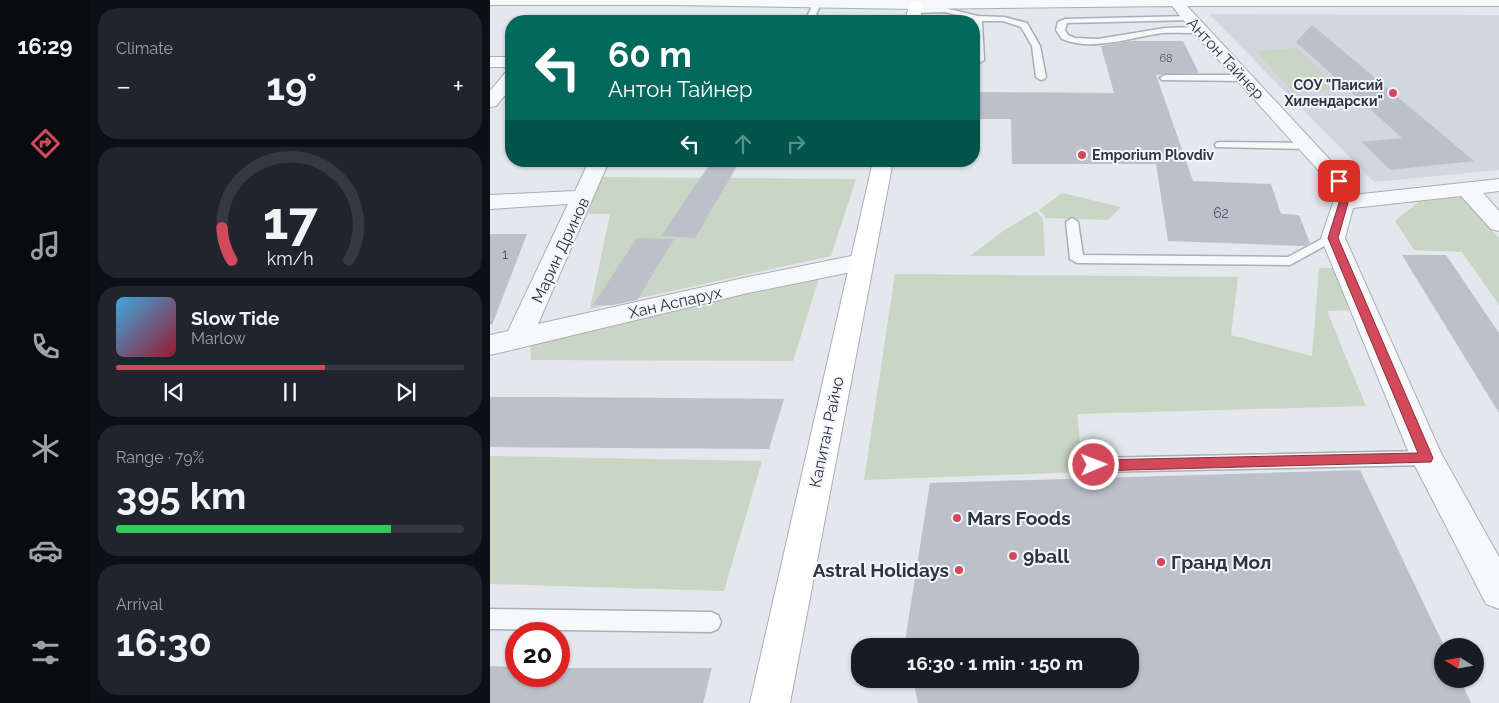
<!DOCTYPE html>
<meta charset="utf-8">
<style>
:root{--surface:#171b24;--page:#20242c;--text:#f1f3f6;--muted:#9ea1a6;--line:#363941;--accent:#d1495b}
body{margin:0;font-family:Raleway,sans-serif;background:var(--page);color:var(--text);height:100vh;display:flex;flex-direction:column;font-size:19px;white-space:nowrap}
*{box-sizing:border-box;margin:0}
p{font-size:16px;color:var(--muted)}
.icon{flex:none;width:28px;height:28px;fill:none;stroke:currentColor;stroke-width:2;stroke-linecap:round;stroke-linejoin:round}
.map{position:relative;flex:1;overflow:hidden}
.details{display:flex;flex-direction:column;gap:8px;padding:8px;background:#0d0f14;width:400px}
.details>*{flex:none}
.hud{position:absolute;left:15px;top:15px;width:475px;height:152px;border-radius:20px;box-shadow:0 1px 4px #0004;background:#00695c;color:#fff;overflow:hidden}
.needle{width:32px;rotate:281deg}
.fabs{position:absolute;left:944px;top:638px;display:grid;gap:10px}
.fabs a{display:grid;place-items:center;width:50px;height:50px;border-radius:50%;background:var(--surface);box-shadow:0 1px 4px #0004;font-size:25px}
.speed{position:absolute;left:15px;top:622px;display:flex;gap:10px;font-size:25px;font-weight:700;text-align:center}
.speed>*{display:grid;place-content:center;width:65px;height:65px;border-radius:50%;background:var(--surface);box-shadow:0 1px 4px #0004;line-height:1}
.speed .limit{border:8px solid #d22;background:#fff;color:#111}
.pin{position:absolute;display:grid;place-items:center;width:42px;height:42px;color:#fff;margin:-21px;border-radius:10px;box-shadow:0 2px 8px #0006}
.me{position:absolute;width:55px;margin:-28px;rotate:89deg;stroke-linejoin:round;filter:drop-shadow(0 0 4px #0008)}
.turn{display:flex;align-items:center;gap:18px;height:105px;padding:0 20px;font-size:22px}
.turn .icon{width:65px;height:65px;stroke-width:2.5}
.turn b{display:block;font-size:35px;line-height:42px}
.lanes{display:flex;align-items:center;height:48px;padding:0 20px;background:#0003;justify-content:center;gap:25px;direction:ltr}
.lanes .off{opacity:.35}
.big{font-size:38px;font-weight:700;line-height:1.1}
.details .card{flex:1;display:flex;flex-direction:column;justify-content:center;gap:8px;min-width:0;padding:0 18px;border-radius:20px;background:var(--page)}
.details .dial{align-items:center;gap:0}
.dial svg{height:130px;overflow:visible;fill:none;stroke:var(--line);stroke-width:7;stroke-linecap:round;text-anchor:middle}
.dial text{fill:var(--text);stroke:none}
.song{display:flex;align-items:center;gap:15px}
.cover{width:60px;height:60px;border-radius:8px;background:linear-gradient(135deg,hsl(200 70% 55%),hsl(350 70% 35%))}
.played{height:5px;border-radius:2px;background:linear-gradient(90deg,var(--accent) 60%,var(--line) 60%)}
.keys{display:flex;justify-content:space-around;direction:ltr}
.heat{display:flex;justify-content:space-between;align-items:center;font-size:28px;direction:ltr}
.charge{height:8px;border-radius:4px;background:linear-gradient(90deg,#34c759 79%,var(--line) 0)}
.trip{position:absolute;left:361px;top:638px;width:288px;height:50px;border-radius:20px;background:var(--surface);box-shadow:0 1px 4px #0004;font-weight:700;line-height:50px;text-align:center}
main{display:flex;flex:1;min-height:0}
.dock{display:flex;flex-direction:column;width:90px;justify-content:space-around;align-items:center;background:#090b0e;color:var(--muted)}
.dock .icon{width:35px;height:35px}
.dock .current{color:var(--accent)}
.dock b{font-size:22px;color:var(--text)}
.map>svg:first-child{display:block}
</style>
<main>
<nav class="dock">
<b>16:29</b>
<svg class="icon current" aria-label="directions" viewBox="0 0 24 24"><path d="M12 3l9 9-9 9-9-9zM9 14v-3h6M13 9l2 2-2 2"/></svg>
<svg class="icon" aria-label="music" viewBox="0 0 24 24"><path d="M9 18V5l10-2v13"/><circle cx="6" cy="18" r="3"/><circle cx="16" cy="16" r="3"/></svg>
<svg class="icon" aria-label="phone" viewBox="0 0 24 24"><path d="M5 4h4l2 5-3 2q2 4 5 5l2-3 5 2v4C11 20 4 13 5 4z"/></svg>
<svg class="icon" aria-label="climate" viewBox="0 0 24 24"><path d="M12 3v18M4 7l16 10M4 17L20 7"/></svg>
<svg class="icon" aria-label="car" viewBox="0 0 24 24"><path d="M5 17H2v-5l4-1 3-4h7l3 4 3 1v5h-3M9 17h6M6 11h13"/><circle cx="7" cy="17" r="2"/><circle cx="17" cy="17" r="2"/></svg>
<svg class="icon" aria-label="filters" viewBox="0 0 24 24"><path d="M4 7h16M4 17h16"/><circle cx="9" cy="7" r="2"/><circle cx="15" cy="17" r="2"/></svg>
</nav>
<section class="details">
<div class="card"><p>Climate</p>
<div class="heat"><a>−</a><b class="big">19°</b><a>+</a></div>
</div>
<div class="card dial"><svg viewBox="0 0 100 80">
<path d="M14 69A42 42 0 1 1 86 69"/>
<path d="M14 69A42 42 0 0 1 8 49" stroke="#d1495b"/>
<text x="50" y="56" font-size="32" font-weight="700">17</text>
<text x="50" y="72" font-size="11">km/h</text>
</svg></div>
<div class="card">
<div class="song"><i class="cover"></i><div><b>Slow Tide</b><p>Marlow</p></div></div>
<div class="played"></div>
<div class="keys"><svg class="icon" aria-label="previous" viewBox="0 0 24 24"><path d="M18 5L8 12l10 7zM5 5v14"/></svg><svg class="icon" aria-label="pause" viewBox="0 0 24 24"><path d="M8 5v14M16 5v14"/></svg><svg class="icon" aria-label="next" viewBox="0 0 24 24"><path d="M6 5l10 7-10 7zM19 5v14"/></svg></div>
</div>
<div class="card"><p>Range · 79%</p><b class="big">395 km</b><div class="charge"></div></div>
<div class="card"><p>Arrival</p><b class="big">16:30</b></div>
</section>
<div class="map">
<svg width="1009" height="703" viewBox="0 0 1009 703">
<rect width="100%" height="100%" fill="#e4e7ec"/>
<path fill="#d2d6de" d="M719,14L1009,15V170L884,182Z"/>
<g fill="#c9d6c5">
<path d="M807,48L849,89L804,93L765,51Z"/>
<path d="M107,177L366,179L341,256L100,309L120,214H93Z"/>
<path d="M572,193L631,207L618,220L556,218L549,210Z"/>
<path d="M971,197L1009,238V305L972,252L924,250L905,221L930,201Z"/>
<path d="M546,211L553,219L555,256H480L513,231Z"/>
<path d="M829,268H848L866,310L837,311L876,406L587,414L593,472L374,480L405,274L748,277L741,335L822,356Z"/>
<path d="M330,275L303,361L41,360L40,340Z"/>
<path d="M0,456L272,461L234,591L0,584Z"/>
</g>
<g fill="#bbc0ca">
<path d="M822,25L984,161L900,170L872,142L912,138L806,42Z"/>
<path d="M639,41H693L709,73L666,75L703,181L781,184L791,214L809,215L820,243L815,246L678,241L666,164H522L521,119H484V92L624,93L611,46Z"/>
<path d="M222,161H250L205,238L171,236Z"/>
<path d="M0,234H37L2,325L0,324Z"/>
<path d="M147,238L184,239L147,300L123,305H103Z"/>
<path d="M912,255H956L1009,333V413Z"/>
<path d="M0,397H64L294,399L279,449L0,447Z"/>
<path d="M870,470L954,646H952V679H970L981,703H428L423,679H640V646H416L415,641L440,483Z"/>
<path d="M0,666L26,667V676H69V668H222L213,703H0Z"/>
</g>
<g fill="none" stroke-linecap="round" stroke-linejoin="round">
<defs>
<g id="lane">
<path d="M324,2L331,4L323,21H315Z"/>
<path d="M455,8L488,16L514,17L537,23L550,46L556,77L554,79L551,80L546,77L542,46L531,27L513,21H492L494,60L489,63L484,60V19L455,12L424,13L420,11L424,9Z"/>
<path d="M699,16H702V20L577,23L575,30L578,35L585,38L608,39L675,28L709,27L712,28V32C699,34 686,32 673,33C640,37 604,52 572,39L566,30L568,22L575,19Z"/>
<path d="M675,75H754L759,78L754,81L672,80L670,78Z"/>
<path d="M730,142L818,143L823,146L818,149L726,147L725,145L726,143Z"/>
<path d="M582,218L588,222L593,255L798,257L839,235L843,234L849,238L800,265L587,263L580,259L576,222Z"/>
<path d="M937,451L943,453L946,458L943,463L937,465L605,472L599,470L596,465L599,460L605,458Z"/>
<path d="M0,609L221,612L228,615L231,622L228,629L221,632L0,629Z"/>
</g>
<g id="street">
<path d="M0,0H1009V6H697L856,177L863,195L1009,179V191L993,193L1009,211V231L1001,229L971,196L863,208L855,238L951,453L1009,557V609L996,604L921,458L831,238L843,203L839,182L704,33L682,6L425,9L186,5H0Z"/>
<rect x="0" y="57" width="21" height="10"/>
<path d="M21,72V88L6,106L0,107V91L15,73Z"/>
<path d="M99,161H119L48,324L258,277L371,254L380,257L383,262L380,267L371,270L258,293L0,355V335L18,331L78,204L0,209V195L85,191Z"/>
</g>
<g id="secondary">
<path d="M425,1L430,2L432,5L430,21H415L420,2Z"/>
<path d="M383,161H403L300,703H260Z"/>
</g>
</defs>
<use href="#lane" stroke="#a9aeb7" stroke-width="3"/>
<use href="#street" stroke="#a9aeb7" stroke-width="2"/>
<use href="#secondary" stroke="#a9aeb7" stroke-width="2"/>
<use href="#lane" fill="#f7f8fa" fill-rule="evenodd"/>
<use href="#street" fill="#f7f8fa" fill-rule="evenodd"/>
<use href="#secondary" fill="#fff" fill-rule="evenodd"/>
</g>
<path fill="#d1495b" stroke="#882f3b" d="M849,178L853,181L858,203L848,238L943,458L941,462L604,471L600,469L598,465L600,462L604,460L928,453L838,238L849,203L845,181Z"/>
<g fill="#d1495b" stroke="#f4f6f9" stroke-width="2">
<circle cx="903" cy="93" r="5"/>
<circle cx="592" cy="155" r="5"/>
<circle cx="467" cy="518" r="5"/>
<circle cx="523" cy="556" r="5"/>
<circle cx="671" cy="562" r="5"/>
<circle cx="469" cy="570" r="5"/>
</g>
<g text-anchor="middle" stroke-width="4" stroke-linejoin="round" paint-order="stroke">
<g font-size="11" fill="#4f5766">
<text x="676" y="62">68</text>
</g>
<g font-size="14" font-weight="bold" fill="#2b3445" stroke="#f4f6f9" text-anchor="end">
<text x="893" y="90">СОУ "Паисий<tspan x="893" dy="16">Хилендарски"</tspan></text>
<text x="602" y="160" text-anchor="start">Emporium Plovdiv</text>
</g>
<g font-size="14" fill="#4f5766">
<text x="731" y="218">62</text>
<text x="15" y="259">1</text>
</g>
<g font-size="16" fill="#2b3445" stroke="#f4f6f9">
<text transform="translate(736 58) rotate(47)" y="6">Антон Тайнер</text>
<text transform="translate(70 250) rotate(-65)" y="6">Марин Дринов</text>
<text transform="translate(185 302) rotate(-13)" y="6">Хан Аспарух</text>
<text transform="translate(336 432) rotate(-78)" y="6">Капитан Райчо</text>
</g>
<g font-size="19" font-weight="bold" fill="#2b3445" stroke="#f4f6f9" text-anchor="start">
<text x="477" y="525">Mars Foods</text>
<text x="533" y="563">9ball</text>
<text x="681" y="569">Гранд Мол</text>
<text x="459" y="577" text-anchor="end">Astral Holidays</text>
</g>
</g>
</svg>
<div class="fabs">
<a><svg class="needle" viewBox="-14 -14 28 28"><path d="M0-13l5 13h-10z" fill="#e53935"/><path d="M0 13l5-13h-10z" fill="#9ea1a6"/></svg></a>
</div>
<div class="speed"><div class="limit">20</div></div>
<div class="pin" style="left:849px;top:181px;background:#d93025"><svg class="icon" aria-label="arrive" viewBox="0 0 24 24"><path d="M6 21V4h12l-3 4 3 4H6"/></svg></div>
<svg class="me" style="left:604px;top:465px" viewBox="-20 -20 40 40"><circle r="17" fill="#d1495b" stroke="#fff" stroke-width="3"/><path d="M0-11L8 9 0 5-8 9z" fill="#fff"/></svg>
<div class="trip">16:30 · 1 min · 150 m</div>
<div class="hud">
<div class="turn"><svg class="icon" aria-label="left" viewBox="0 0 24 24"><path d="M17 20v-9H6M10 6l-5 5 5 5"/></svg><div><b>60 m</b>Антон Тайнер</div></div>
<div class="lanes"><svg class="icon" aria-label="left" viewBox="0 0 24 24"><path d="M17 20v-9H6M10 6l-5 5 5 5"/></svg><svg class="icon off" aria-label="ahead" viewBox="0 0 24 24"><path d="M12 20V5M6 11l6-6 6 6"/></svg><svg class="icon off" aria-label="right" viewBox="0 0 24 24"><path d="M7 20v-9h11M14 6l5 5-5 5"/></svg></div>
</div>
</div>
</main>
